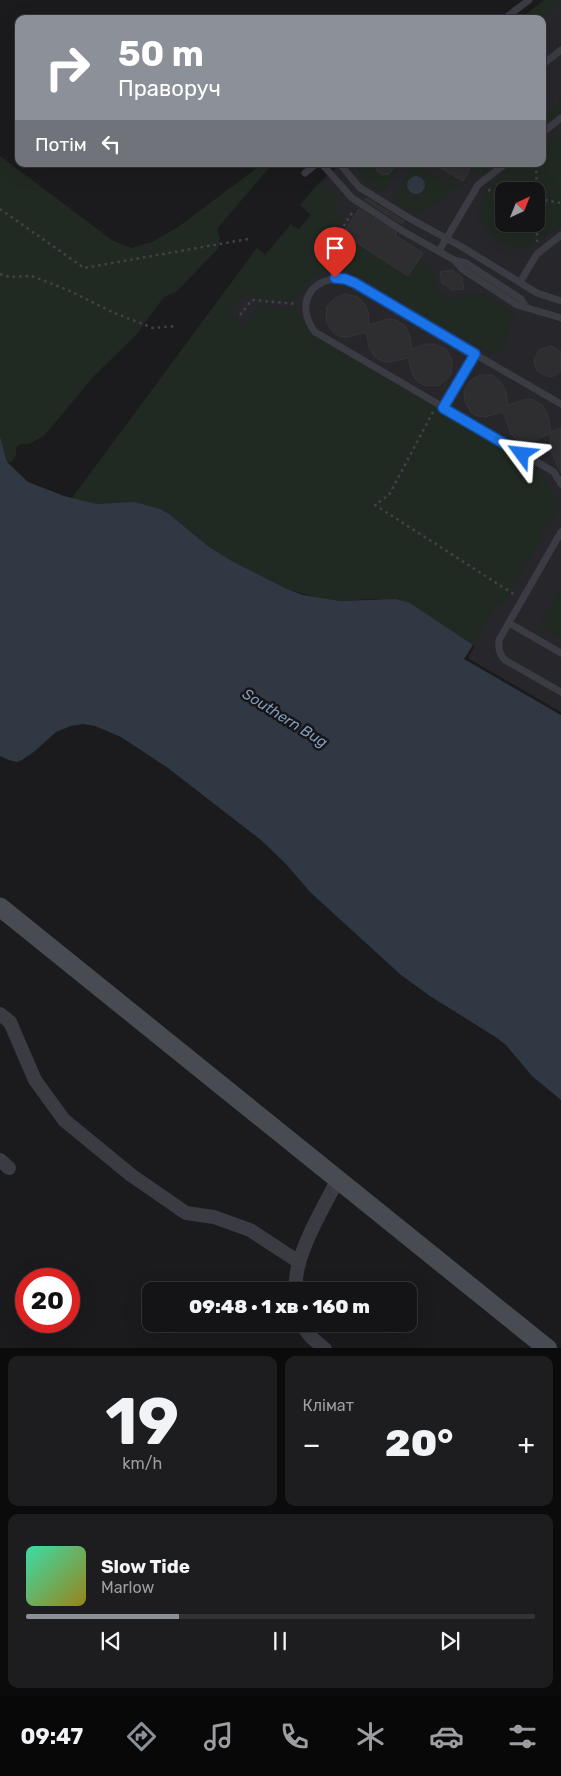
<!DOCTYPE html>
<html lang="uk">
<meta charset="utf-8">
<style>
:root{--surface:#141416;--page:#1d1d1f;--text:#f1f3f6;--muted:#9d9ea1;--line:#333335;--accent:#8c9099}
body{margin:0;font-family:Rubik,sans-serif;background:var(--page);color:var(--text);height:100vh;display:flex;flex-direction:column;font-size:19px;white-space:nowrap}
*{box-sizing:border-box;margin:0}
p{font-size:16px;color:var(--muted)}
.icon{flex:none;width:28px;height:28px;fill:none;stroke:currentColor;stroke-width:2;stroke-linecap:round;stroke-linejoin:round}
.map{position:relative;height:1348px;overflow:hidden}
.panel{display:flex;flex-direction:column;gap:8px;padding:8px;background:#0b0b0c;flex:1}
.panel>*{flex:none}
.guide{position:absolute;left:15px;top:15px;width:531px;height:152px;border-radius:10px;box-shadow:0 5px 20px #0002,0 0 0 1px var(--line);background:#8c9099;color:#fff;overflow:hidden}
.needle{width:32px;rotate:43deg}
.tools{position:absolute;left:495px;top:182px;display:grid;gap:10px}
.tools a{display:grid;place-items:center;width:50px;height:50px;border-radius:10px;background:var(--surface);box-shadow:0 5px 20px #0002,0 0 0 1px var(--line);font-size:25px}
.speed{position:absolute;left:15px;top:1268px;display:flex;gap:10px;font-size:25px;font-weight:700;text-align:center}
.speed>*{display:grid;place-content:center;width:65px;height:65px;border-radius:50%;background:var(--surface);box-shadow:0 5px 20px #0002,0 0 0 1px var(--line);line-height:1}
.speed .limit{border:8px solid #d22;background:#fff;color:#111}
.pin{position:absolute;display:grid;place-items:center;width:42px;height:42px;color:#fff;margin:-51px -21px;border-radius:50% 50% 50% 0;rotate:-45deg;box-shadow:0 0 5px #0007}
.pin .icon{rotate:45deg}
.me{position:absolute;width:55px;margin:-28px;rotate:300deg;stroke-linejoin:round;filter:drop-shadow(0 0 4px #0008)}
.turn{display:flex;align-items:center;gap:18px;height:105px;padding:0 20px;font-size:22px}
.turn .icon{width:65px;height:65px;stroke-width:2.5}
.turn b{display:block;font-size:35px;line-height:42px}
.then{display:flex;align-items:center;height:48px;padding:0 20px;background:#0003;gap:10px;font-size:19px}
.big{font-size:38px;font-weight:800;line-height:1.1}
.panel .tile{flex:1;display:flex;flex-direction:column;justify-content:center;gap:8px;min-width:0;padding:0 18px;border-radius:10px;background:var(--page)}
.panel .dial{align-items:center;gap:0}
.dial b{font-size:65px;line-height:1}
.song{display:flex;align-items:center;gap:15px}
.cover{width:60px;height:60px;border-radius:8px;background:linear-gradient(135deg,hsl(160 70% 55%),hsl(50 70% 35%))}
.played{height:5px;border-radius:2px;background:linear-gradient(90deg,var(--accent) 30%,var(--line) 30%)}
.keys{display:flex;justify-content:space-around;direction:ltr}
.heat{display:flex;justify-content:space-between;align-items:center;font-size:28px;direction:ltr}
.panel .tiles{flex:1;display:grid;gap:8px;grid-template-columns:1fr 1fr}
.tile:last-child{grid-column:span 2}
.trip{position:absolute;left:142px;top:1282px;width:275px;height:50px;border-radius:10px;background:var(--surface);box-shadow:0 5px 20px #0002,0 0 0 1px var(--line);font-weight:800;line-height:50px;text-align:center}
.dock{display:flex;height:80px;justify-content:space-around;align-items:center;background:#080809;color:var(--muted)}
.dock .icon{width:35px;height:35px}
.dock .active{color:var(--accent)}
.dock b{font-size:22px;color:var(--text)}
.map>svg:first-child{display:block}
</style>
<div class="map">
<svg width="561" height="1349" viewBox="0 0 561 1349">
<rect width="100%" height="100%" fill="#1b1b1d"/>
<path fill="#27262a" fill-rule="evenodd" d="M544,0H561V715L464,659L410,603L287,589L230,560L72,498L257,248L265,255L291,224L299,230L311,214L300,205L318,184L341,164H542V19H520ZM504,191H536V224H504Z"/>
<g fill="#202922" fill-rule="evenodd">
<path d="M544,0H561L537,19H520Z"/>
<path d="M561,101V112L543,126V116Z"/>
<path d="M557,136H561V225C551,233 541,242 529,246C503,255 477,230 481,204C484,189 503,171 516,165C522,161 535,164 542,164L543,144ZM504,191H536V224H504Z"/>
<path d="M0,156L112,240L131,248L152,242L178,227L262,164H272L217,229L220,238L218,249L176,292L164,297L136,335L93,377L44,436L29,444H20L16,448V455L12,462H7L0,436Z"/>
<path d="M357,164H401L383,194C371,186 359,180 357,164Z"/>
<path d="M413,164L447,182L451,175L456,179L457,187L425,211C411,215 403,208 392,201Z"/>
<path d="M462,164H495L481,175Z"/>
<path d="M318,184L339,198L333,210L344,219L336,232L333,270C305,273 308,295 292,300C282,303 259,298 248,296L244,294L229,313L244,325L260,306L293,308C302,314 304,327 312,335L537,465L560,506L503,605L497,602L473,645L410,603L387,598L340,601L318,598L287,589L230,560L209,547L169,514L160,509L135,502L96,504L72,498L257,248L265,255L291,224L298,230L311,215L300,205Z"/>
<path d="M343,234L408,276L419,259L431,268L436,289L450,298L484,293L514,313L504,348L495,354L487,352L350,272L339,270Z"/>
<path d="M561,589V639L539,626Z"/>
</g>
<g fill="#2f3843">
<circle cx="416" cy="185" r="9"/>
<path d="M0,436L7,462L28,482L64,496L96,504L135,502L160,509L169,514L209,547L230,560L287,589L303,595L340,601L396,599L410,603L473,645L465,659L561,715V1100L532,1076L506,1045L497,1038L430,996L401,975L310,892L286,864L261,840L168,768L121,737L95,726L83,724L71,726L56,732L35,751L22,760L17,762L9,760L0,756Z"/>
</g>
<path fill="#1b1b1d" d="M473,645L475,646L468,658L561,712V715L464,659Z"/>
<g fill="#2e2e31" stroke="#353439">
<path d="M373,164H397L389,174L383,175L378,172Z"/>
<path d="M434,164H461L470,169L463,181Z"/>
<path d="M366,198L404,221L402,224L365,200Z"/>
<path d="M359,209L397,233L395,235L423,253L408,276L343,234Z"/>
<path d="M452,270L462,277L464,289L453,290L442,283L440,272Z"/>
<path d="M345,294L358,297L364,303L368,311L369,325L388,319L396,320L404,325L409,332L412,349L426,344H434L446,349L452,360L451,375L440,385L432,386L424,385L417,381L413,375L408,358L389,362L382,361L375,357L369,347L366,332L347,337L339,336L333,332L326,322L327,307L335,298Z"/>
<path d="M549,346L554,347L561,352V371L554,376L549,377L540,373L536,369L534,359L539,350Z"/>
<path d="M480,375H492L499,380L506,391L508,405L526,399L534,400L542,405L548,415L551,433L536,440L524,441L516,439L511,434L503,412L485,417L477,416L471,412L465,402L464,391L470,381Z"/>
<path d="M561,427V473L551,452L550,433Z"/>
</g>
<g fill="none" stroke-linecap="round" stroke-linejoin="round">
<g stroke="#41434a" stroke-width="2.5" stroke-dasharray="2.5 4" stroke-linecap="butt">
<path d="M536,164L537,190"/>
<path d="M488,190L504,192"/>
<path d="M545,200L561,203"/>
<path d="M537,207V243"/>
<path d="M0,209L84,268L248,239"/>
<path d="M336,270L339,233L354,210"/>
<path d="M0,274L10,277L32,276L70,291L112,312L153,328L177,326"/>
<path d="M240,315L252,300L297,304"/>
<path d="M433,412L389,495L375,505L515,595"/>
</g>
<g stroke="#3b3c43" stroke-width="7">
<path d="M504,19L529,0"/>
<path d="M542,65L561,50"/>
<path d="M542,133L561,118"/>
<path d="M322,164L352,198L401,230L454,260L466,263L521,299L526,307"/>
<path d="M340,164L359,187L409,218L462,247L537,293L561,301"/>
<path d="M305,173L316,164"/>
<path d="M439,251L478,185L505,164"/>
<path d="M454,260L462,269L517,305L561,318"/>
<path d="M520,282L537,254L561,235"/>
<path d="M561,404L345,279C311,276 294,304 315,332L554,472L561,484"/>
<path d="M443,408L475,353"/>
<path d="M561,532L499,640C498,648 499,654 505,660L561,692"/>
<path d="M509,623L561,653"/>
</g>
<g stroke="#3b3c43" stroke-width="14">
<path d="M0,1014L10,1022L35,1080L64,1120L131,1175L186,1213L214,1217L250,1230L299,1262"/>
<path d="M0,1160L9,1168"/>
<path d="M296,1291C292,1258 323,1209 338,1179"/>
<path d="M301,1324L311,1337L325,1349"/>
</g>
<path stroke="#494b53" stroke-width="19" d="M0,907L548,1349"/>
</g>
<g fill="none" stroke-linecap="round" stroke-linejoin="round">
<defs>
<path id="route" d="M335,278L345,279L355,283L475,354L443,408L522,454"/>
</defs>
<use href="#route" stroke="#114b97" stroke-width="12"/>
<use href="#route" stroke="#1a73e8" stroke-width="9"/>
</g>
<g text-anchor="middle" stroke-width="5" stroke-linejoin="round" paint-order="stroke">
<g font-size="15" font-style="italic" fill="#829bba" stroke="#161518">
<text transform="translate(285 718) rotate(32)" y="5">Southern Bug</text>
</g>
</g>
</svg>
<div class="tools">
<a><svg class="needle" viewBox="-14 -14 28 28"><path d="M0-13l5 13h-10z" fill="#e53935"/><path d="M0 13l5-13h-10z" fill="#9d9ea1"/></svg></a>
</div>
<div class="speed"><div class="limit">20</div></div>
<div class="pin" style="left:335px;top:278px;background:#d93025"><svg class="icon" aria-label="arrive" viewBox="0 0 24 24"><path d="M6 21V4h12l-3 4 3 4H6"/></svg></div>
<svg class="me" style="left:522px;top:454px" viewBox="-20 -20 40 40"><path d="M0-17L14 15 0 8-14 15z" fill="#1a73e8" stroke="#fff" stroke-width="4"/></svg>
<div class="trip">09:48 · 1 хв · 160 m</div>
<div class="guide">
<div class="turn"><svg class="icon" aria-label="right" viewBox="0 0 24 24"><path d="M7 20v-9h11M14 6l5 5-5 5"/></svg><div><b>50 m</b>Праворуч</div></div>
<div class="then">Потім<svg class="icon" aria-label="left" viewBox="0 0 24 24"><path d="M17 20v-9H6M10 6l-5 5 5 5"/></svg></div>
</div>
</div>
<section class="panel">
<div class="tiles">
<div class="tile dial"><b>19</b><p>km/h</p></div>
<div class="tile"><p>Клімат</p>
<div class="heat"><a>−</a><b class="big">20°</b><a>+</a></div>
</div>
<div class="tile">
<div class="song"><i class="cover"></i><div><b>Slow Tide</b><p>Marlow</p></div></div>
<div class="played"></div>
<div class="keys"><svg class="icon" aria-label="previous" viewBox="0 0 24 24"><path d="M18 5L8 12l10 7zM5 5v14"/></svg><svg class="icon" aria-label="pause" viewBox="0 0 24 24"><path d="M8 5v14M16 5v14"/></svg><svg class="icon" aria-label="next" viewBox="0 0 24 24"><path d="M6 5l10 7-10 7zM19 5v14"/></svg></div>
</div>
</div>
</section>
<nav class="dock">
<b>09:47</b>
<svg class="icon active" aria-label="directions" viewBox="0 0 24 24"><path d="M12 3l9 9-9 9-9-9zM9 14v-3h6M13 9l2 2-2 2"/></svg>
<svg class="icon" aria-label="music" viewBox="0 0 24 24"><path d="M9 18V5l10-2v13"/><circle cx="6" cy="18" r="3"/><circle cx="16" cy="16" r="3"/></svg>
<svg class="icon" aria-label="phone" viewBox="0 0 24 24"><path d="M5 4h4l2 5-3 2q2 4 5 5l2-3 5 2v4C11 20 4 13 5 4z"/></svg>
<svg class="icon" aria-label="climate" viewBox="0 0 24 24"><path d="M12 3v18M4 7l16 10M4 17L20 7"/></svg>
<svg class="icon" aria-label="car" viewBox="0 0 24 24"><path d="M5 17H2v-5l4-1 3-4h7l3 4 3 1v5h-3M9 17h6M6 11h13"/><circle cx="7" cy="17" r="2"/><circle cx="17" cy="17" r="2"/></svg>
<svg class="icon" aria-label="filters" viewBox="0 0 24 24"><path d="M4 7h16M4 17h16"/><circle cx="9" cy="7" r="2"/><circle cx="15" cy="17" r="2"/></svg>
</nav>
